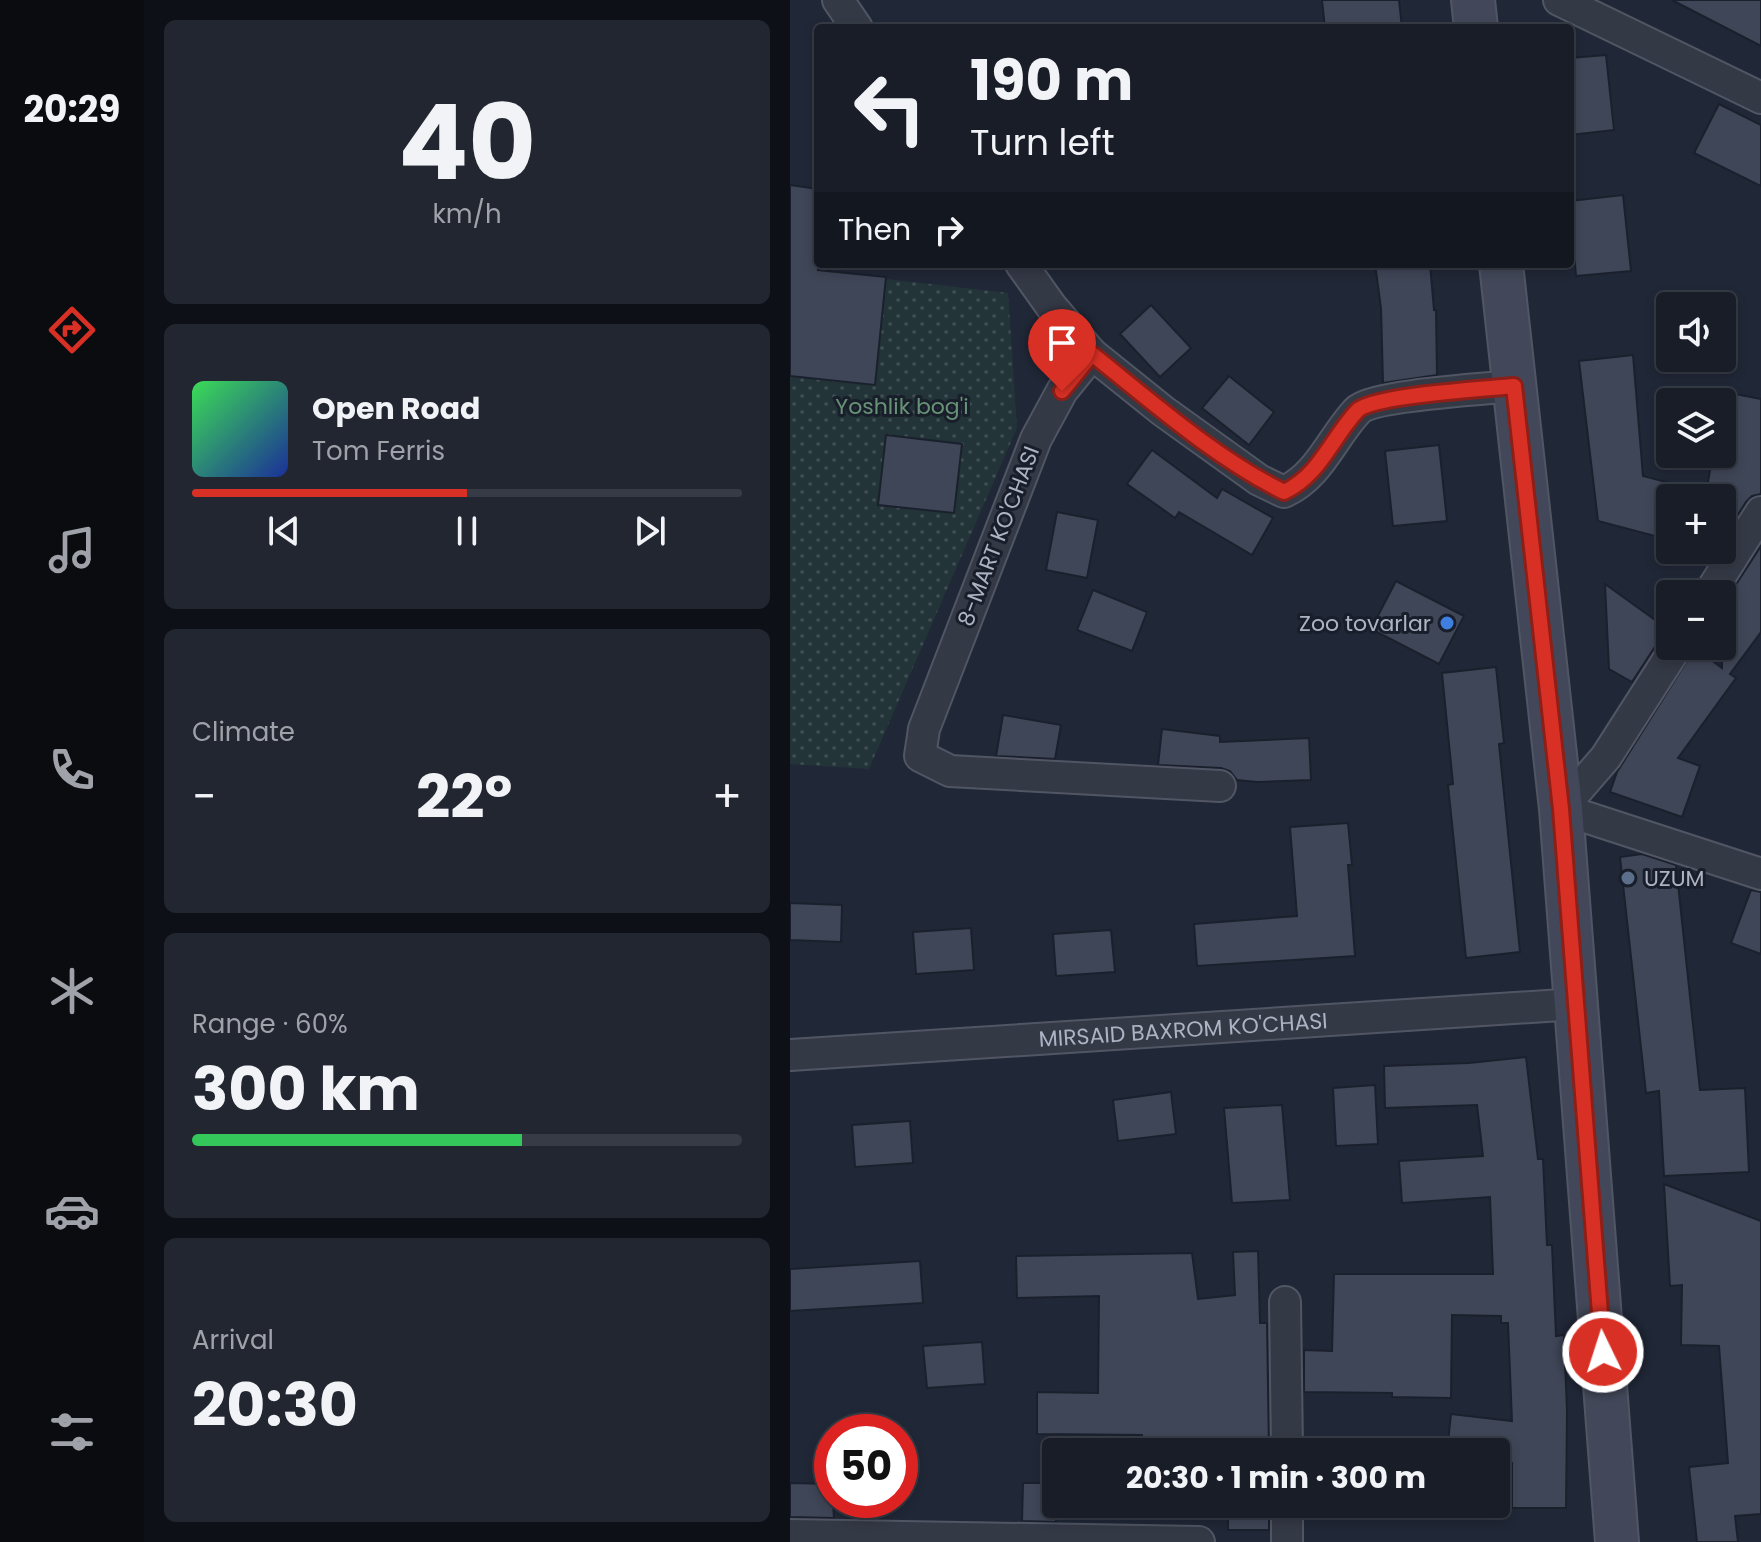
<!DOCTYPE html>
<meta charset="utf-8">
<style>
:root{--surface:#181d28;--page:#212630;--text:#f1f3f6;--muted:#9fa2a8;--line:#363b45;--accent:#d93025}
body{margin:0;font-family:Poppins,sans-serif;background:var(--page);color:var(--text);height:100vh;display:flex;flex-direction:column;font-size:30px;white-space:nowrap}
*{box-sizing:border-box;margin:0}
p{font-size:26px;color:var(--muted)}
.icon{flex:none;width:44px;height:44px;fill:none;stroke:currentColor;stroke-width:2;stroke-linecap:round;stroke-linejoin:round}
.map{position:relative;flex:1;overflow:hidden}
.sheet{display:flex;flex-direction:column;gap:20px;padding:20px;background:#0d1016;width:646px}
.sheet>*{flex:none}
.hud{position:absolute;left:24px;top:24px;width:760px;height:244px;border-radius:8px;box-shadow:0 4px 12px #0003,0 0 0 2px var(--line);background:#181d28;color:var(--text);overflow:hidden}
.fabs{position:absolute;left:866px;top:292px;display:grid;gap:16px}
.fabs a{display:grid;place-items:center;width:80px;height:80px;border-radius:8px;background:var(--surface);box-shadow:0 4px 12px #0003,0 0 0 2px var(--line);font-size:40px}
.speed{position:absolute;left:24px;top:1414px;display:flex;gap:16px;font-size:40px;font-weight:700;text-align:center}
.speed>*{display:grid;place-content:center;width:104px;height:104px;border-radius:50%;background:var(--surface);box-shadow:0 4px 12px #0003,0 0 0 2px var(--line);line-height:1}
.speed .limit{border:12px solid #d22;background:#fff;color:#111}
.pin{position:absolute;display:grid;place-items:center;width:68px;height:68px;color:#fff;margin:-82px -34px;border-radius:50% 50% 50% 0;rotate:-45deg;box-shadow:0 0 8px #0007}
.pin .icon{rotate:45deg}
.me{position:absolute;width:88px;margin:-44px;rotate:356deg;stroke-linejoin:round;filter:drop-shadow(0 0 6px #0008)}
.turn{display:flex;align-items:center;gap:28px;height:168px;padding:0 24px;font-size:36px}
.turn .icon{width:104px;height:104px;stroke-width:2.5}
.turn b{display:block;font-size:56px;line-height:68px}
.then{display:flex;align-items:center;height:76px;padding:0 24px;background:#0003;gap:16px;font-size:30px}
.big{font-size:60px;font-weight:700;line-height:1.1}
.sheet .tile{flex:1;display:flex;flex-direction:column;justify-content:center;gap:12px;min-width:0;padding:0 28px;border-radius:12px;background:var(--page)}
.sheet .dial{align-items:center;gap:0}
.dial b{font-size:104px;line-height:1}
.song{display:flex;align-items:center;gap:24px}
.cover{width:96px;height:96px;border-radius:12px;background:linear-gradient(135deg,hsl(130 70% 55%),hsl(230 70% 35%))}
.played{height:8px;border-radius:4px;background:linear-gradient(90deg,var(--accent) 50%,var(--line) 50%)}
.keys{display:flex;justify-content:space-around;direction:ltr}
.heat{display:flex;justify-content:space-between;align-items:center;font-size:44px;direction:ltr}
.charge{height:12px;border-radius:6px;background:linear-gradient(90deg,#34c759 60%,var(--line) 0)}
.trip{position:absolute;left:252px;top:1438px;width:468px;height:80px;border-radius:8px;background:var(--surface);box-shadow:0 4px 12px #0003,0 0 0 2px var(--line);font-weight:700;line-height:80px;text-align:center}
main{display:flex;flex:1;min-height:0}
.menu{display:flex;flex-direction:column;width:144px;justify-content:space-around;align-items:center;background:#0a0c10;color:var(--muted)}
.menu .icon{width:56px;height:56px}
.menu .selected{color:var(--accent)}
.menu b{font-size:36px;color:var(--text)}
.map>svg:first-child{display:block}
</style>
<main>
<nav class="menu">
<b>20:29</b>
<svg class="icon selected" aria-label="directions" viewBox="0 0 24 24"><path d="M12 3l9 9-9 9-9-9zM9 14v-3h6M13 9l2 2-2 2"/></svg>
<svg class="icon" aria-label="music" viewBox="0 0 24 24"><path d="M9 18V5l10-2v13"/><circle cx="6" cy="18" r="3"/><circle cx="16" cy="16" r="3"/></svg>
<svg class="icon" aria-label="phone" viewBox="0 0 24 24"><path d="M5 4h4l2 5-3 2q2 4 5 5l2-3 5 2v4C11 20 4 13 5 4z"/></svg>
<svg class="icon" aria-label="climate" viewBox="0 0 24 24"><path d="M12 3v18M4 7l16 10M4 17L20 7"/></svg>
<svg class="icon" aria-label="car" viewBox="0 0 24 24"><path d="M5 17H2v-5l4-1 3-4h7l3 4 3 1v5h-3M9 17h6M6 11h13"/><circle cx="7" cy="17" r="2"/><circle cx="17" cy="17" r="2"/></svg>
<svg class="icon" aria-label="filters" viewBox="0 0 24 24"><path d="M4 7h16M4 17h16"/><circle cx="9" cy="7" r="2"/><circle cx="15" cy="17" r="2"/></svg>
</nav>
<section class="sheet">
<div class="tile dial"><b>40</b><p>km/h</p></div>
<div class="tile">
<div class="song"><i class="cover"></i><div><b>Open Road</b><p>Tom Ferris</p></div></div>
<div class="played"></div>
<div class="keys"><svg class="icon" aria-label="previous" viewBox="0 0 24 24"><path d="M18 5L8 12l10 7zM5 5v14"/></svg><svg class="icon" aria-label="pause" viewBox="0 0 24 24"><path d="M8 5v14M16 5v14"/></svg><svg class="icon" aria-label="next" viewBox="0 0 24 24"><path d="M6 5l10 7-10 7zM19 5v14"/></svg></div>
</div>
<div class="tile"><p>Climate</p>
<div class="heat"><a>−</a><b class="big">22°</b><a>+</a></div>
</div>
<div class="tile"><p>Range · 60%</p><b class="big">300 km</b><div class="charge"></div></div>
<div class="tile"><p>Arrival</p><b class="big">20:30</b></div>
</section>
<div class="map">
<svg width="971" height="1542" viewBox="0 0 971 1542">
<defs>
<pattern id="park-dots" width="8" height="8" patternUnits="userSpaceOnUse" patternTransform="scale(2)"><rect width="8" height="8" fill="#233438"/><path d="M2 2h.1M6 6h.1" fill="none" stroke="#404f53" stroke-width="1.8" stroke-linecap="round"/></pattern>
</defs>
<rect width="100%" height="100%" fill="#202736"/>
<path fill="url(#park-dots)" d="M0,268L218,293L227,428L79,769L0,764Z"/>
<g fill="#3f4657" stroke="#1b202d" stroke-width="2">
<path d="M532,0H609L612,28H535Z"/>
<path d="M882,0H971V46Z"/>
<path d="M816,55L824,130L780,135V58Z"/>
<path d="M929,104L971,125V186L904,153Z"/>
<path d="M0,185L28,189V270L96,277L85,385L0,376Z"/>
<path d="M833,195L841,271L786,276L780,201Z"/>
<path d="M585,264H640L644,310H646L647,375L593,383L591,308Z"/>
<path d="M361,305L401,348L370,377L330,334Z"/>
<path d="M843,355L853,476L880,483V540L808,521L789,361Z"/>
<path d="M439,376L484,412L459,445L412,408Z"/>
<path d="M935,392L971,399V494L962,496L956,502L932,540V498H915L923,454H932V408Z"/>
<path d="M96,435L172,444L164,513L88,505Z"/>
<path d="M649,445L657,521L603,526L595,451Z"/>
<path d="M362,450L427,498L432,489L483,518L462,555L389,512L385,518L337,484Z"/>
<path d="M267,512L308,520L297,578L256,570Z"/>
<path d="M971,546V632L940,674L946,678L888,758L910,766L892,817L820,792L827,772L905,648L932,668V606Z"/>
<path d="M606,581L674,616L649,664L581,629Z"/>
<path d="M815,584L879,630L872,636L842,682L819,669Z"/>
<path d="M303,590L357,612L342,651L287,630Z"/>
<path d="M706,667L714,743L709,744L730,952L676,958L658,785L663,784L652,673Z"/>
<path d="M213,715L271,725L265,759L206,756Z"/>
<path d="M372,729L430,736V742L519,738L521,780L467,782L447,780L440,771L431,768L368,765Z"/>
<path d="M558,823L562,865H558L565,956L407,966L404,924L507,916L500,827Z"/>
<path d="M852,854L886,865L910,1090L955,1088L959,1172L874,1176L869,1091L856,1093L830,857Z"/>
<path d="M961,890L971,892V954L941,943Z"/>
<path d="M0,903L52,905L51,942L0,940Z"/>
<path d="M181,928L184,970L126,974L123,932Z"/>
<path d="M321,930L325,972L266,976L263,934Z"/>
<path d="M736,1057L748,1159H753L757,1245H762L766,1336L774,1335L777,1411L776,1508H722V1463L706,1461V1452H657L661,1414L722,1421L718,1323H711V1316L662,1315L661,1398L602,1397V1393L514,1392V1350L542,1351L544,1274H703L700,1197L612,1203L609,1161L693,1156L687,1105L595,1108L594,1066L679,1063Z"/>
<path d="M585,1085L588,1144L546,1146L543,1088Z"/>
<path d="M381,1092L386,1134L328,1141L323,1100Z"/>
<path d="M492,1105L500,1200L442,1203L434,1108Z"/>
<path d="M120,1121L123,1163L65,1167L62,1125Z"/>
<path d="M874,1184L971,1221V1514L945,1516L948,1542H907L899,1467L938,1463L929,1346L891,1345L892,1285L880,1286Z"/>
<path d="M468,1251L470,1323H477L479,1452H444V1444H352V1435L247,1434V1392L308,1393L309,1296L227,1298L226,1256L402,1253L408,1299L445,1295L443,1252Z"/>
<path d="M130,1261L133,1303L0,1311V1269Z"/>
<path d="M192,1342L195,1384L137,1388L133,1346Z"/>
<path d="M0,1483L42,1484L44,1518L0,1517Z"/>
<path d="M233,1483H266V1522L232,1521Z"/>
<rect x="438" y="1504" width="41" height="26"/>
</g>
<g fill="none" stroke-linecap="round" stroke-linejoin="round">
<defs>
<g id="minor">
<path d="M48,0L67,28"/>
<path d="M769,0L971,98"/>
<path d="M231,264L261,306L302,354L373,411L469,480L494,492C530,475 541,439 567,411C582,395 697,389 724,386"/>
<path d="M302,354L272,391L246,439L134,729L130,756L160,771L430,786"/>
<path d="M919,594L971,512"/>
<path d="M887,646L816,757L771,809L971,874"/>
<path id="s1" d="M0,1055L787,1004"/>
<path d="M495,1302L497,1452"/>
<path d="M497,1504V1542"/>
<path d="M0,1535L409,1542"/>
</g>
<g id="secondary">
<path d="M683,0L686,28"/>
<path d="M711,264L771,809L827,1542"/>
</g>
</defs>
<use href="#minor" stroke="#515664" stroke-width="34"/>
<use href="#secondary" stroke="#515664" stroke-width="46"/>
<use href="#minor" stroke="#343946" stroke-width="30"/>
<use href="#secondary" stroke="#424859" stroke-width="42"/>
</g>
<g fill="none" stroke-linecap="round" stroke-linejoin="round">
<defs>
<path id="route" d="M272,391L302,354C361,401 425,458 494,492C530,475 541,439 567,411C582,395 697,389 724,386L771,809L813,1352"/>
</defs>
<use href="#route" stroke="#8d1f18" stroke-width="20"/>
<use href="#route" stroke="#d93025" stroke-width="14"/>
</g>
<circle fill="#3f7fe0" stroke="#191e2b" stroke-width="3" cx="657" cy="623" r="8"/>
<circle fill="#5c6f8a" stroke="#191e2b" stroke-width="3" cx="838" cy="878" r="8"/>
<g text-anchor="middle" stroke-width="6" stroke-linejoin="round" paint-order="stroke">
<g font-size="22" fill="#679276" stroke="#191e2b">
<text x="112" y="414">Yoshlik bog'i</text>
</g>
<g font-size="22" fill="#aeb3c3" stroke="#191e2b">
<text transform="translate(208 536) rotate(-69)" y="8">8-MART KO'CHASI</text>
<text dy="8" stroke="none"><textPath href="#s1" startOffset="394">MIRSAID BAXROM KO'CHASI</textPath></text>
</g>
<g font-size="22" fill="#aeb3c3" stroke="#191e2b" text-anchor="end">
<text x="641" y="631">Zoo tovarlar</text>
<text x="854" y="886" text-anchor="start">UZUM</text>
</g>
</g>
</svg>
<div class="fabs">
<a><svg class="icon" aria-label="sound" viewBox="0 0 24 24"><path d="M4 9h4l5-4v14l-5-4H4zM17 9q2 3 0 6"/></svg></a>
<a><svg class="icon" aria-label="layers" viewBox="0 0 24 24"><path d="M12 4l9 5-9 5-9-5zM3 14l9 5 9-5"/></svg></a>
<a>+</a>
<a>−</a>
</div>
<div class="speed"><div class="limit">50</div></div>
<div class="pin" style="left:272px;top:391px;background:#d93025"><svg class="icon" aria-label="arrive" viewBox="0 0 24 24"><path d="M6 21V4h12l-3 4 3 4H6"/></svg></div>
<svg class="me" style="left:813px;top:1352px" viewBox="-20 -20 40 40"><circle r="17" fill="#d93025" stroke="#fff" stroke-width="3"/><path d="M0-11L8 9 0 5-8 9z" fill="#fff"/></svg>
<div class="trip">20:30 · 1 min · 300 m</div>
<div class="hud">
<div class="turn"><svg class="icon" aria-label="left" viewBox="0 0 24 24"><path d="M17 20v-9H6M10 6l-5 5 5 5"/></svg><div><b>190 m</b>Turn left</div></div>
<div class="then">Then<svg class="icon" aria-label="right" viewBox="0 0 24 24"><path d="M7 20v-9h11M14 6l5 5-5 5"/></svg></div>
</div>
</div>
</main>
